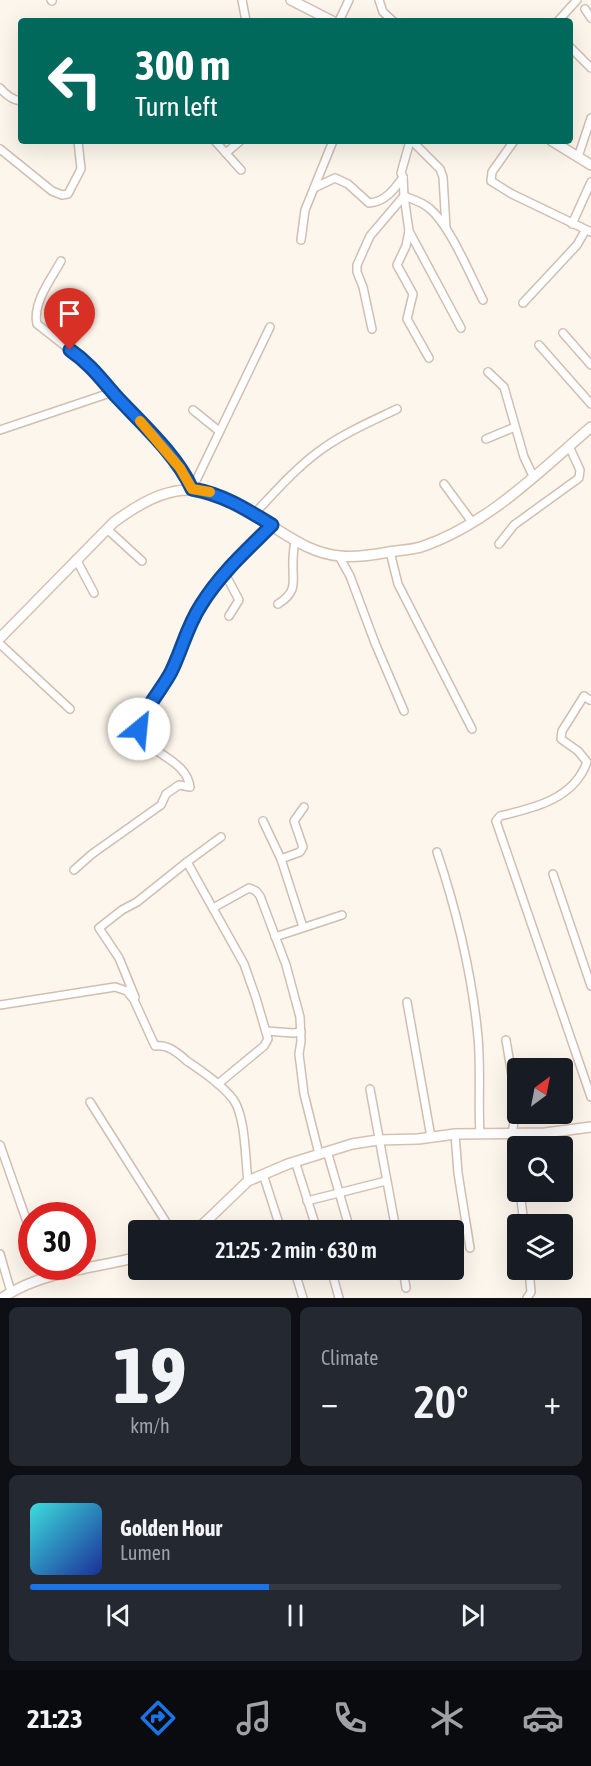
<!DOCTYPE html>
<meta charset="utf-8">
<style>
:root{--surface:#171b24;--page:#242831;--text:#f1f3f6;--muted:#9ea1a6;--line:#363941;--accent:#1a73e8}
body{margin:0;font-family:"Asap Condensed",sans-serif;background:var(--page);color:var(--text);height:100vh;display:flex;flex-direction:column;font-size:22px;white-space:nowrap}
*{box-sizing:border-box;margin:0}
p{font-size:20px;color:var(--muted)}
.icon{flex:none;width:33px;height:33px;fill:none;stroke:currentColor;stroke-width:2;stroke-linecap:round;stroke-linejoin:round}
.map{position:relative;height:1298px;overflow:hidden}
.details{display:flex;flex-direction:column;gap:9px;padding:9px;background:#0d0f14;flex:1}
.details>*{flex:none}
.top-card{position:absolute;left:18px;top:18px;width:555px;height:126px;border-radius:6px;box-shadow:0 6px 24px #0002;background:#00695c;color:#fff;overflow:hidden}
.needle{width:39px;rotate:32deg}
.tools{position:absolute;left:507px;top:1058px;display:grid;gap:12px}
.tools a{display:grid;place-items:center;width:66px;height:66px;border-radius:6px;background:var(--surface);box-shadow:0 6px 24px #0002;font-size:30px}
.speed{position:absolute;left:18px;top:1202px;display:flex;gap:12px;font-size:30px;font-weight:700;text-align:center}
.speed>*{display:grid;place-content:center;width:78px;height:78px;border-radius:50%;background:var(--surface);box-shadow:0 6px 24px #0002;line-height:1}
.speed .limit{border:9px solid #d22;background:#fff;color:#111}
.pin{position:absolute;display:grid;place-items:center;width:51px;height:51px;color:#fff;margin:-62px -26px;border-radius:50% 50% 50% 0;rotate:-45deg;box-shadow:0 0 6px #0007}
.pin .icon{rotate:45deg}
.me{position:absolute;width:66px;margin:-33px;rotate:28deg;stroke-linejoin:round;filter:drop-shadow(0 0 4px #0008)}
.turn{display:flex;align-items:center;gap:21px;height:126px;padding:0 18px;font-size:27px}
.turn .icon{width:78px;height:78px;stroke-width:2.5}
.turn b{display:block;font-size:42px;line-height:51px}
.big{font-size:45px;font-weight:600;line-height:1.1}
.details .card{flex:1;display:flex;flex-direction:column;justify-content:center;gap:9px;min-width:0;padding:0 21px;border-radius:9px;background:var(--page)}
.details .dial{align-items:center;gap:0}
.dial b{font-size:78px;line-height:1}
.song{display:flex;align-items:center;gap:18px}
.cover{width:72px;height:72px;border-radius:9px;background:linear-gradient(135deg,hsl(180 70% 55%),hsl(230 70% 35%))}
.played{height:6px;border-radius:3px;background:linear-gradient(90deg,var(--accent) 45%,var(--line) 45%)}
.keys{display:flex;justify-content:space-around;direction:ltr}
.heat{display:flex;justify-content:space-between;align-items:center;font-size:33px;direction:ltr}
.details .tiles{flex:1;display:grid;gap:9px;grid-template-columns:1fr 1fr}
.card:last-child{grid-column:span 2}
.trip{position:absolute;left:128px;top:1220px;width:336px;height:60px;border-radius:6px;background:var(--surface);box-shadow:0 6px 24px #0002;font-weight:600;line-height:60px;text-align:center}
.dock{display:flex;height:96px;justify-content:space-around;align-items:center;background:#090b0e;color:var(--muted)}
.dock .icon{width:42px;height:42px}
.dock .current{color:var(--accent)}
.dock b{font-size:27px;color:var(--text)}
.map>svg:first-child{display:block}
</style>
<div class="map">
<svg width="591" height="1298" viewBox="0 0 591 1298">
<rect width="100%" height="100%" fill="#fdf6ec"/>
<g fill="none" stroke-linecap="round" stroke-linejoin="round">
<defs>
<g id="street">
<path d="M51,0L52,1"/>
<path d="M242,0L246,21"/>
<path d="M379,0L383,12L393,21"/>
<path d="M585,9L591,18"/>
<path d="M339,21L349,0"/>
<path d="M558,21L577,0"/>
<path d="M570,47L591,68"/>
<path d="M0,88C6,95 12,100 21,101"/>
<path d="M215,141L241,170"/>
<path d="M410,141L401,173L403,177L404,196L409,231L406,246L397,265L413,294L407,319L429,358"/>
<path d="M412,141L440,169L443,177L446,228"/>
<path d="M514,141L492,172L491,181L512,194L591,232"/>
<path d="M0,149L52,191L62,195L68,194L81,169L78,141"/>
<path d="M226,153L240,141"/>
<path d="M578,157L591,118"/>
<path d="M314,188L335,178L348,184L369,203C385,202 395,189 403,177"/>
<path d="M572,224L591,182"/>
<path d="M409,231L461,328"/>
<path d="M301,240L305,210L333,141"/>
<path d="M61,261C52,278 32,303 37,324L92,367L180,468L192,489"/>
<path d="M523,303L577,245L585,231"/>
<path d="M372,329L363,287L357,272V265L370,236L404,196C412,199 422,202 429,208C450,225 470,275 483,300"/>
<path d="M563,333L591,365"/>
<path d="M539,345L591,404"/>
<path d="M488,372L504,387L524,457L533,476"/>
<path d="M193,410L219,431"/>
<path d="M0,430L113,392"/>
<path d="M486,439L515,427"/>
<path d="M444,484L472,522"/>
<path d="M192,489L270,327"/>
<path d="M254,514C275,492 294,470 318,452C342,434 370,422 397,409"/>
<path d="M107,529L142,561"/>
<path d="M499,544L514,525L579,478L580,470L569,446"/>
<path d="M390,552L398,584L472,729"/>
<path d="M339,556L350,576L375,643L404,711"/>
<path d="M76,559L94,593"/>
<path d="M224,572L239,600L229,616"/>
<path d="M278,604C299,591 292,581 293,561C293,554 294,547 295,540"/>
<path d="M0,644L70,709"/>
<path d="M590,700L584,696L562,731L561,739L578,751L587,762C574,799 534,808 500,816L496,821L591,1097"/>
<path d="M263,821L281,859"/>
<path d="M437,852C457,912 472,974 478,1037C481,1069 478,1102 480,1134"/>
<path d="M74,870L92,854L161,805L166,794L179,785L190,787C186,758 147,755 139,729L141,723L170,674L190,625L201,604L224,572L272,525"/>
<path d="M553,874L591,986"/>
<path d="M213,908L249,888L256,891L260,896L286,965L300,1017L301,1041L299,1054L304,1094L319,1154"/>
<path d="M303,927L281,859L300,852L303,847L294,821L304,807"/>
<path d="M275,937L342,915"/>
<path d="M135,997L119,958L99,928L122,910L137,902L187,862"/>
<path d="M407,1002L431,1137"/>
<path d="M0,1005L115,987L127,991L134,1000L155,1046C168,1044 178,1053 187,1061C203,1072 221,1084 233,1099C246,1117 245,1159 248,1181"/>
<path d="M266,1031L293,1033L301,1032"/>
<path d="M506,1040L515,1093L516,1110L512,1134L518,1171"/>
<path d="M218,1084L264,1046L268,1039L256,998L244,964L187,862L221,837"/>
<path d="M370,1089L396,1230"/>
<path d="M90,1102L171,1230"/>
<path d="M455,1134L458,1173L470,1248"/>
<path d="M0,1145L32,1236"/>
<path d="M327,1151L350,1230"/>
<path d="M295,1161L317,1230"/>
<path d="M263,1174L281,1230"/>
<path d="M520,1191L524,1224"/>
<path d="M307,1201L386,1181"/>
<path d="M0,1254L11,1292"/>
<path d="M42,1266L45,1277"/>
<path d="M294,1269L303,1298"/>
<path d="M331,1269L339,1298"/>
<path d="M403,1269L406,1288"/>
<path d="M527,1298L531,1292L529,1269"/>
</g>
<g id="secondary">
<path d="M291,0L332,21"/>
<path d="M552,141L591,165"/>
<path d="M0,638L114,522C184,471 211,486 278,530C297,542 316,554 340,556C356,558 373,555 389,552C400,550 411,550 421,547C487,525 539,472 591,427"/>
<path d="M197,1230L248,1181L288,1164L352,1144L378,1140L418,1139L455,1134L545,1133L591,1127"/>
<path d="M2,1298C42,1271 92,1269 138,1257"/>
</g>
</defs>
<use href="#street" stroke="#d1beb0" stroke-width="10"/>
<use href="#secondary" stroke="#d6c0b0" stroke-width="12"/>
<use href="#street" stroke="#fff" stroke-width="7"/>
<use href="#secondary" stroke="#fff" stroke-width="9"/>
</g>
<g fill="none" stroke-linecap="round" stroke-linejoin="round">
<defs>
<path id="route" d="M70,350C89,363 101,379 116,396C141,423 177,455 192,489C222,494 246,509 272,525C246,551 220,574 201,605C187,626 182,650 171,672C161,691 144,708 139,729"/>
</defs>
<use href="#route" stroke="#114b97" stroke-width="15"/>
<use href="#route" stroke="#1a73e8" stroke-width="10"/>
<path stroke="#f59e0b" stroke-width="10" d="M140,421L180,468L192,489L210,492"/>
</g>
</svg>
<div class="tools">
<a><svg class="needle" viewBox="-14 -14 28 28"><path d="M0-13l5 13h-10z" fill="#e53935"/><path d="M0 13l5-13h-10z" fill="#9ea1a6"/></svg></a>
<a><svg class="icon" aria-label="search" viewBox="0 0 24 24"><circle cx="10" cy="10" r="6"/><path d="M15 15l6 6"/></svg></a>
<a><svg class="icon" aria-label="layers" viewBox="0 0 24 24"><path d="M12 4l9 5-9 5-9-5zM3 14l9 5 9-5"/></svg></a>
</div>
<div class="speed"><div class="limit">30</div></div>
<div class="pin" style="left:70px;top:350px;background:#d93025"><svg class="icon" aria-label="arrive" viewBox="0 0 24 24"><path d="M6 21V4h12l-3 4 3 4H6"/></svg></div>
<svg class="me" style="left:139px;top:729px" viewBox="-20 -20 40 40"><circle r="19" fill="#fff"/><path d="M0-13L10 11 0 6-10 11z" fill="#1a73e8"/></svg>
<div class="trip">21:25 · 2 min · 630 m</div>
<div class="top-card">
<div class="turn"><svg class="icon" aria-label="left" viewBox="0 0 24 24"><path d="M17 20v-9H6M10 6l-5 5 5 5"/></svg><div><b>300 m</b>Turn left</div></div>
</div>
</div>
<section class="details">
<div class="tiles">
<div class="card dial"><b>19</b><p>km/h</p></div>
<div class="card"><p>Climate</p>
<div class="heat"><a>−</a><b class="big">20°</b><a>+</a></div>
</div>
<div class="card">
<div class="song"><i class="cover"></i><div><b>Golden Hour</b><p>Lumen</p></div></div>
<div class="played"></div>
<div class="keys"><svg class="icon" aria-label="previous" viewBox="0 0 24 24"><path d="M18 5L8 12l10 7zM5 5v14"/></svg><svg class="icon" aria-label="pause" viewBox="0 0 24 24"><path d="M8 5v14M16 5v14"/></svg><svg class="icon" aria-label="next" viewBox="0 0 24 24"><path d="M6 5l10 7-10 7zM19 5v14"/></svg></div>
</div>
</div>
</section>
<nav class="dock">
<b>21:23</b>
<svg class="icon current" aria-label="directions" viewBox="0 0 24 24"><path d="M12 3l9 9-9 9-9-9zM9 14v-3h6M13 9l2 2-2 2"/></svg>
<svg class="icon" aria-label="music" viewBox="0 0 24 24"><path d="M9 18V5l10-2v13"/><circle cx="6" cy="18" r="3"/><circle cx="16" cy="16" r="3"/></svg>
<svg class="icon" aria-label="phone" viewBox="0 0 24 24"><path d="M5 4h4l2 5-3 2q2 4 5 5l2-3 5 2v4C11 20 4 13 5 4z"/></svg>
<svg class="icon" aria-label="climate" viewBox="0 0 24 24"><path d="M12 3v18M4 7l16 10M4 17L20 7"/></svg>
<svg class="icon" aria-label="car" viewBox="0 0 24 24"><path d="M5 17H2v-5l4-1 3-4h7l3 4 3 1v5h-3M9 17h6M6 11h13"/><circle cx="7" cy="17" r="2"/><circle cx="17" cy="17" r="2"/></svg>
</nav>
